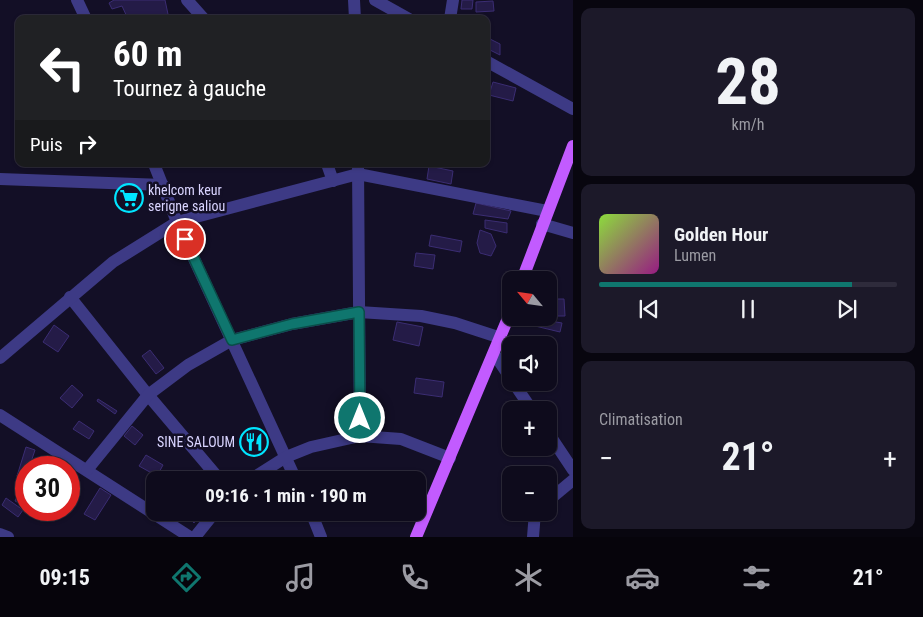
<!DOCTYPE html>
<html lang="fr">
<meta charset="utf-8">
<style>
:root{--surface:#0e0b1c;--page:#1c1929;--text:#f1f3f6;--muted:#9b9ba3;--line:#2e2b3b;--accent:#0f766e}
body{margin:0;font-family:"Roboto Condensed",sans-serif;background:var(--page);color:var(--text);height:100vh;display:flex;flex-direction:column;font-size:19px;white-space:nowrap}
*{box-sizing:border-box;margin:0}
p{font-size:16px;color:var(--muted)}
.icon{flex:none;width:28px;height:28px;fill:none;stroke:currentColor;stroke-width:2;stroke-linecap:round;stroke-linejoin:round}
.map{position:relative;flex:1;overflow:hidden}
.panel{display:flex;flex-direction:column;gap:8px;padding:8px;background:#08060f;width:350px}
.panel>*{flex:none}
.top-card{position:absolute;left:15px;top:15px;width:475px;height:152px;border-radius:10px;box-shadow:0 1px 4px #0004,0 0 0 1px var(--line);background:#202124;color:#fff;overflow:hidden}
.needle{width:32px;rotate:299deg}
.fabs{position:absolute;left:502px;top:271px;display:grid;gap:10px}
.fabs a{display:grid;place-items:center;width:55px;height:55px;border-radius:10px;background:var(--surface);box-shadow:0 1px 4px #0004,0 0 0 1px var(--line);font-size:25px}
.speed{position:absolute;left:15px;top:456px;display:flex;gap:10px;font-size:25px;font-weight:700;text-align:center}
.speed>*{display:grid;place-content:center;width:65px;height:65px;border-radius:50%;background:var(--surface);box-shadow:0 1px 4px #0004,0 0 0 1px var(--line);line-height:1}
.speed .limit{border:8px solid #d22;background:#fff;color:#111}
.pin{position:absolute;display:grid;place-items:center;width:42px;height:42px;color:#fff;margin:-21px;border:2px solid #fff;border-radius:50%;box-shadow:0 1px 5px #0007}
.me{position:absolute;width:55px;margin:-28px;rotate:0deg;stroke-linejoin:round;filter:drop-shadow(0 0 4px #0008)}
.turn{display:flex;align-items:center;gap:18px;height:105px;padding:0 15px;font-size:22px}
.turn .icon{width:65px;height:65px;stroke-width:2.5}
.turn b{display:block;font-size:35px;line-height:42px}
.then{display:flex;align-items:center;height:48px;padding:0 15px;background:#0003;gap:10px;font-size:19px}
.big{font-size:38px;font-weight:700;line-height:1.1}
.panel .card{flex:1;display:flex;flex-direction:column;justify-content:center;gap:8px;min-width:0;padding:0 18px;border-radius:10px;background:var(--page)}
.panel .dial{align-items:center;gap:0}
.dial b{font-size:65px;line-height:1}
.song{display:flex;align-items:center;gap:15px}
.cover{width:60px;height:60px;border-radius:8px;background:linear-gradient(135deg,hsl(90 70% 55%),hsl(310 70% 35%))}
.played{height:5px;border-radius:2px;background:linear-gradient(90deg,var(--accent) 85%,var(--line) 85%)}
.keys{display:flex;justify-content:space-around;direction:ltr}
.heat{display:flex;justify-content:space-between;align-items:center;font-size:28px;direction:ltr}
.trip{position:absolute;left:146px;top:471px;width:280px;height:50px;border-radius:10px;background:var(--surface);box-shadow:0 1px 4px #0004,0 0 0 1px var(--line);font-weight:700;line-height:50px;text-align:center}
.menu{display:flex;height:80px;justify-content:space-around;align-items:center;background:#06040b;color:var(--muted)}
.menu .icon{width:35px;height:35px}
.menu .selected{color:var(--accent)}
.menu b{font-size:22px;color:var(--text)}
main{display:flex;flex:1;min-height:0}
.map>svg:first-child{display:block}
</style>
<main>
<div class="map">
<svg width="573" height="537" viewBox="0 0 573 537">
<rect width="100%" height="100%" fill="#130f26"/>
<g fill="#241b47" stroke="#3b2d73">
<path d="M114,0H165L169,19H128L122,6L112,9L109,3Z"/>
<path d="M462,0H473L472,9H461Z"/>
<path d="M493,1L494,11L476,12V2Z"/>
<path d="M486,37L500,44V55L486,48Z"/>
<path d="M493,82L516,88L513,101L489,95Z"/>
<path d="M429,166L453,171L451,184L427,179Z"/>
<path d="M476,203L511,211L508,219L473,214Z"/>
<path d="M485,220L507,223V233L485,228Z"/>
<path d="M480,230L491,234L496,246L491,256L480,253L477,243Z"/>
<path d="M431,235L462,241L460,252L429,246Z"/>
<path d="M416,253L435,255L433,269L414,266Z"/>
<path d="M556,299H564L565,316H556Z"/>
<path d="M532,318L562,323L560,332L531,325Z"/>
<path d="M397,322L423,327L419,346L393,340Z"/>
<path d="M54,325L69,336L58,352L43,342Z"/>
<path d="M150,350L164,368L156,374L142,356Z"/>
<path d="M416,378L444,382L442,397L414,393Z"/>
<path d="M72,385L83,395L72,408L60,398Z"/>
<path d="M98,399L117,411L115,414L97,401Z"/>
<path d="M79,421L94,431L89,439L73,429Z"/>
<path d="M132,426L143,435L135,445L124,436Z"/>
<path d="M26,447L35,450L29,468H26V478L17,476Z"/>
<path d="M146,455L163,465L157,476L139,466Z"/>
<path d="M24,481L26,482L25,506L15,501Z"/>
<path d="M100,488L111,495L95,520L84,514Z"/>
<path d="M6,498L23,510L18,517L2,505Z"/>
<path d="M188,512H202L194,523L186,515Z"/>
</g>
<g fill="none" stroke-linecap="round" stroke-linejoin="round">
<g stroke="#3d3a85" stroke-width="12">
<path d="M77,0L86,19"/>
<path d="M187,0L204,19"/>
<path d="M354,0L355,19"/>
<path d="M375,0L409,19"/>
<path d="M450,19L453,0"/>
<path d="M486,61L573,109"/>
<path d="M154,164L177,222L296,480"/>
<path d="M327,164L333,181"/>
<path d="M358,164L360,436"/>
<path d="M0,179L163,185"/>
<path d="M542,224L573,233"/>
<path d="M70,297L148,395L220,480"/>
<path d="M495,355L511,379"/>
<path d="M0,358L113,262L177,222L358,174L547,211"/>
<path d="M513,382L532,410"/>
<path d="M0,415L190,537"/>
<path d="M549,434L573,470"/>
<path d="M87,470L148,395L188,365L232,340L292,324L359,312L421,316L455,323L501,338"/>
<path d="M250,480L286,457L311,447L360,436L401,439L450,458"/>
<path d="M549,500L573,480"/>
<path d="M311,512L321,537"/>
<path d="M0,534L8,537"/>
<path d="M195,537L215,512"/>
<path d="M533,537L535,512"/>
</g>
<g stroke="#c25bff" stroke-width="12">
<path d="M522,280L573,146"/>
<path d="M416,537L511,311"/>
</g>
</g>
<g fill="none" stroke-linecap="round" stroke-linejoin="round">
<defs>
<path id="route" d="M185,239L232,340L292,324L359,312L360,418"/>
</defs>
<use href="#route" stroke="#0a4d48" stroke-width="12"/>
<use href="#route" stroke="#0f766e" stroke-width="9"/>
</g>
<defs>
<symbol id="supermarket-ring" viewBox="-11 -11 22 22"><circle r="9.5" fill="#130f26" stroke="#00e5ff" stroke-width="1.5"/><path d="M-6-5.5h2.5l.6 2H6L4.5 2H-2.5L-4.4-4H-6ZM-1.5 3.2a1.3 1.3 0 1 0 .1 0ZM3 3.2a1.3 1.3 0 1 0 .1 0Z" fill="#00e5ff"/></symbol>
<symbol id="restaurant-ring" viewBox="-11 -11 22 22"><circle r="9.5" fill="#130f26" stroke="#00e5ff" stroke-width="1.5"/><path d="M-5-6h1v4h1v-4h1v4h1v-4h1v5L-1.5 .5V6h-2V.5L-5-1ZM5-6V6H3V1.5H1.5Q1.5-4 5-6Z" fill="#00e5ff"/></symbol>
</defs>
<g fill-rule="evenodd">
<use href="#supermarket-ring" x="113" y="182" width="32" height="32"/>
<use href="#restaurant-ring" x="238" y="426" width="32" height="32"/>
</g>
<g text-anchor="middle" stroke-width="5" stroke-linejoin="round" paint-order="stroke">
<g font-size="14" fill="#d9d4ff" stroke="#130f26" text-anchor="start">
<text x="148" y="195">khelcom keur<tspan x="148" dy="16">serigne saliou</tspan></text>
<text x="235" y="447" text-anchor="end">SINE SALOUM</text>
</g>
</g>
</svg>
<div class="fabs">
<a><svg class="needle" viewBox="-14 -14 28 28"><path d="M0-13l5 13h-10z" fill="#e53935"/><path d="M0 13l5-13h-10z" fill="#9b9ba3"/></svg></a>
<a><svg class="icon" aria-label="sound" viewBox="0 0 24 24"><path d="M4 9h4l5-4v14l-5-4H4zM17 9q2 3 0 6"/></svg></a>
<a>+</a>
<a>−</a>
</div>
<div class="speed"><div class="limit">30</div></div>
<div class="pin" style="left:185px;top:239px;background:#d93025"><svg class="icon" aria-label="arrive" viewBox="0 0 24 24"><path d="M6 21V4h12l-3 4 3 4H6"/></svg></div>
<svg class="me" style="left:360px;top:418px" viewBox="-20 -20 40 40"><circle r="17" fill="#0f766e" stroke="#fff" stroke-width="3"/><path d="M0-11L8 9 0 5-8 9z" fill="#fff"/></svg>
<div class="trip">09:16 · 1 min · 190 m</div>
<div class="top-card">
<div class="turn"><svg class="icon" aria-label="left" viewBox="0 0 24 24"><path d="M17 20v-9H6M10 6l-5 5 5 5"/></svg><div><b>60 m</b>Tournez à gauche</div></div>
<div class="then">Puis<svg class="icon" aria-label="right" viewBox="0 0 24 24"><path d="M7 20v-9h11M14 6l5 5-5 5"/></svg></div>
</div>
</div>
<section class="panel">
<div class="card dial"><b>28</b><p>km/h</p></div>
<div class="card">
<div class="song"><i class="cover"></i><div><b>Golden Hour</b><p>Lumen</p></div></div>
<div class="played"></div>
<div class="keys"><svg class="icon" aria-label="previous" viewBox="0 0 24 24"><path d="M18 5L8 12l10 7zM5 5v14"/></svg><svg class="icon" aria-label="pause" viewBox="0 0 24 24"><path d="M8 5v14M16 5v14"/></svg><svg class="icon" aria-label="next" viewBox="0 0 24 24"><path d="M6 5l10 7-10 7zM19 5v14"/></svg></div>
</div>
<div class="card"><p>Climatisation</p>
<div class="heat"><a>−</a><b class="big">21°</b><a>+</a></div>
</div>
</section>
</main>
<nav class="menu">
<b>09:15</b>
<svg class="icon selected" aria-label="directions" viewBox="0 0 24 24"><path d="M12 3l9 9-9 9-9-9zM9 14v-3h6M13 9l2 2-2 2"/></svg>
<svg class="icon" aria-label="music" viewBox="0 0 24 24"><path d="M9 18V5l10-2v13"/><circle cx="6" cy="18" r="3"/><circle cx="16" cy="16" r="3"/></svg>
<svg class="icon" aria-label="phone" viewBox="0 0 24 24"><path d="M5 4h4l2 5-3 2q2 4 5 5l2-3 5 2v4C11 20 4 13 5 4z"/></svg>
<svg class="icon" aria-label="climate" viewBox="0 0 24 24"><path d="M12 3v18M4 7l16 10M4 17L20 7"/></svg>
<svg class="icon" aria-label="car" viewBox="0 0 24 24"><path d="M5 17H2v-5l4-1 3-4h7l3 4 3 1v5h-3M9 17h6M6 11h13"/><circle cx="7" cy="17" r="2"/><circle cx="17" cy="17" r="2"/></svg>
<svg class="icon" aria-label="filters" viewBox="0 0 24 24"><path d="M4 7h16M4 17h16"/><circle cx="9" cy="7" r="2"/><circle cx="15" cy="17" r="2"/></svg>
<b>21°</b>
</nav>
